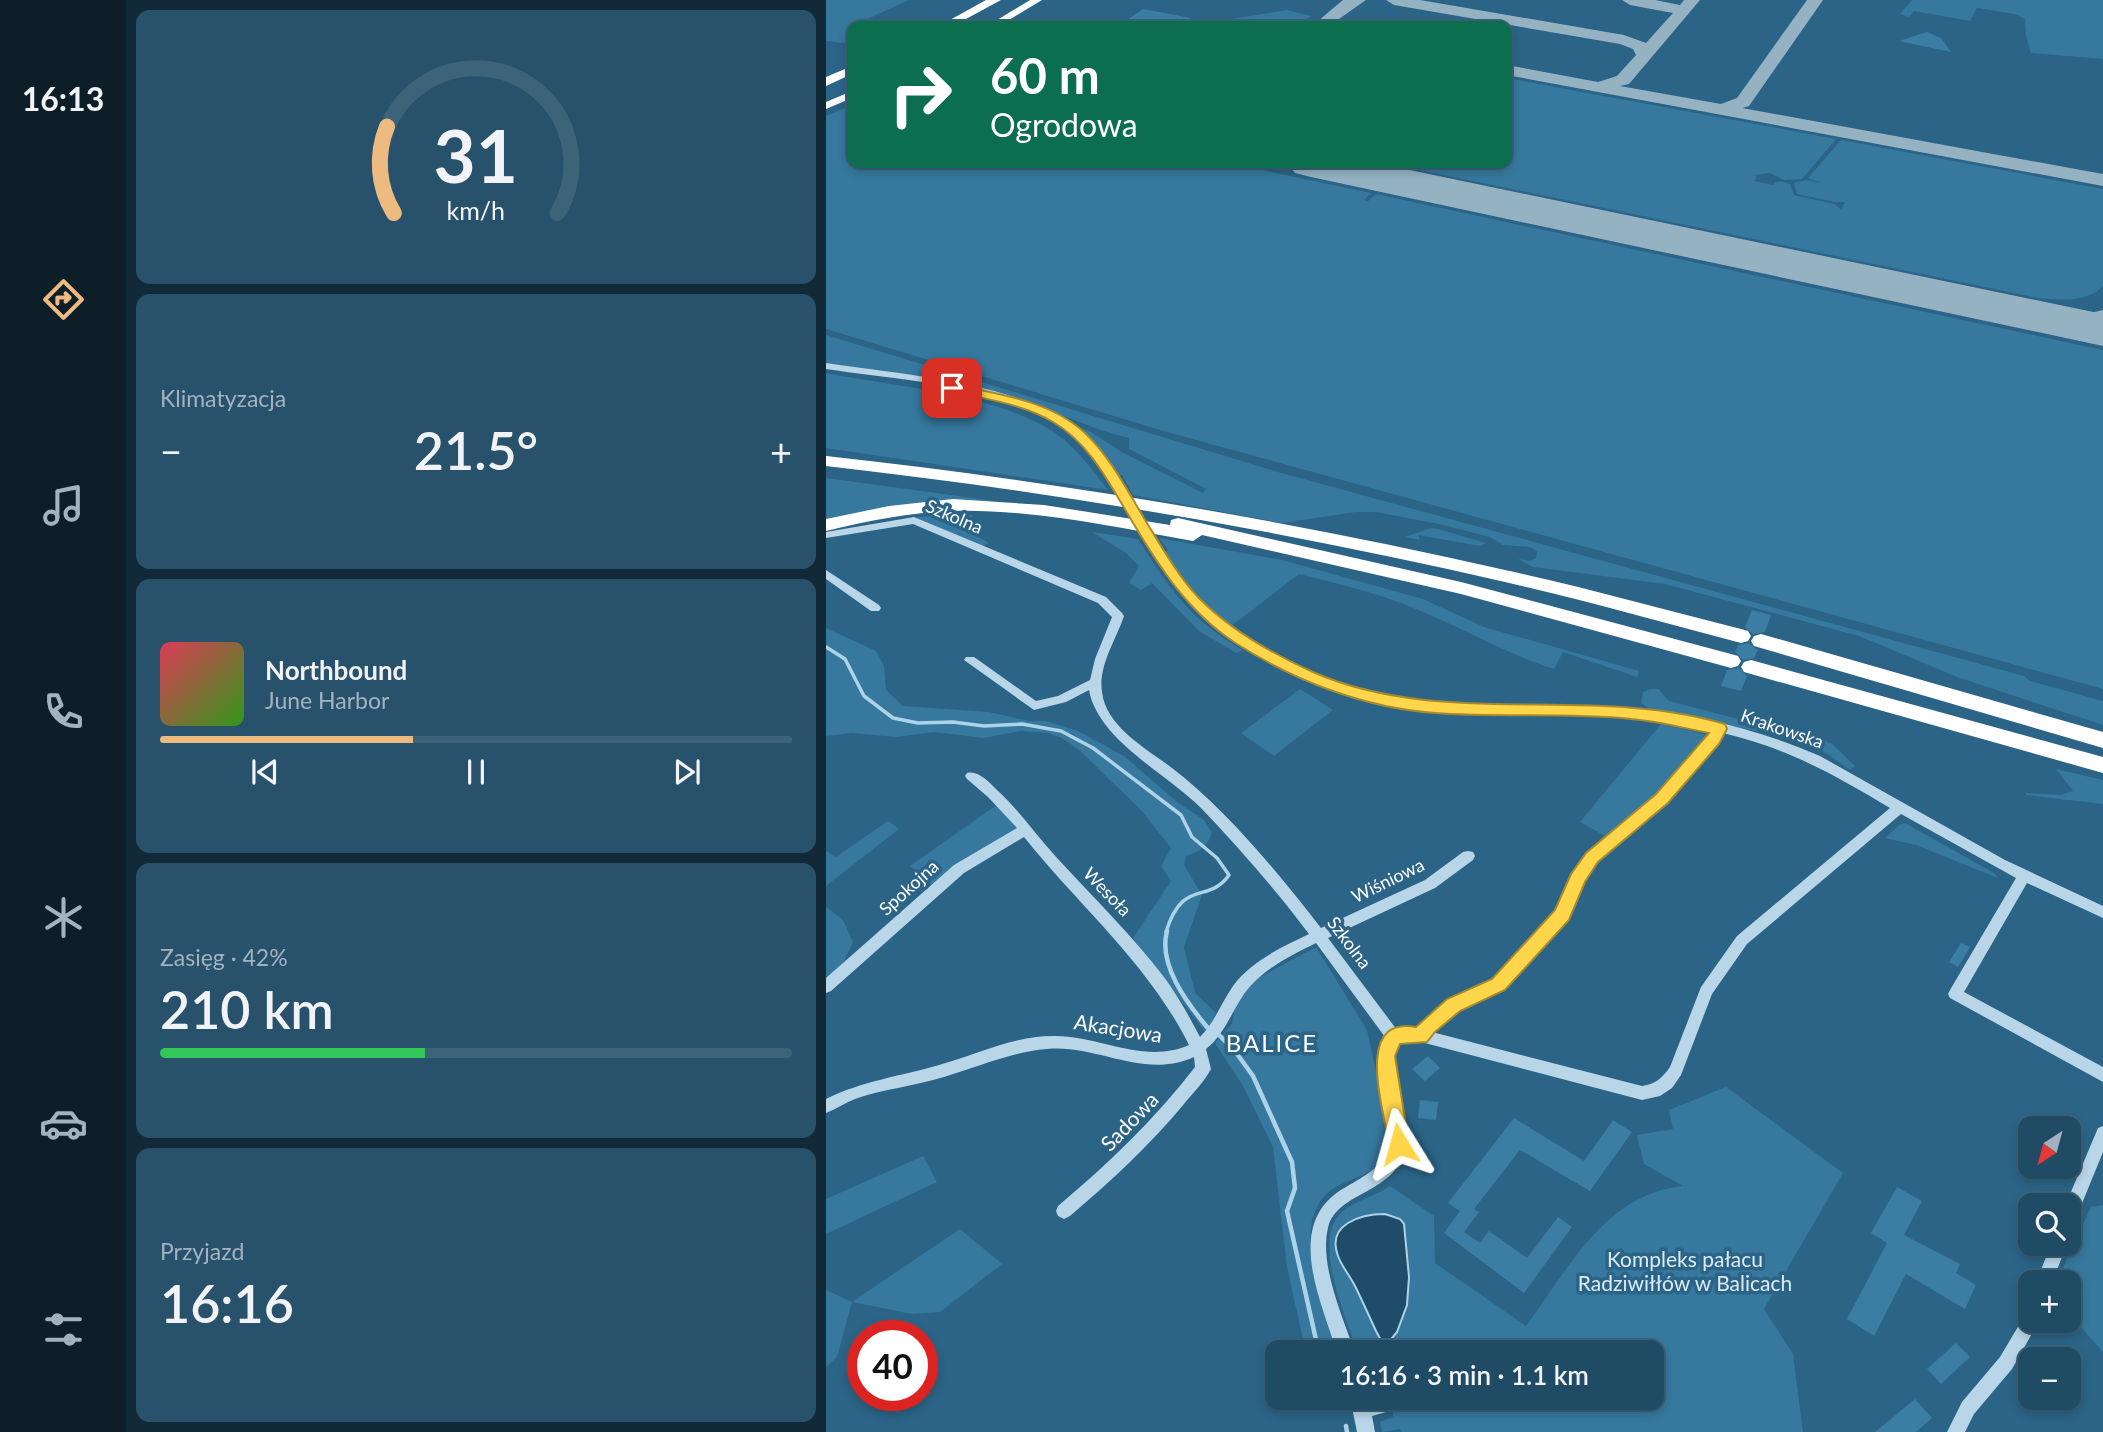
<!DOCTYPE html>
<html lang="pl">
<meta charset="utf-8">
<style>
:root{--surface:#204b65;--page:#28526b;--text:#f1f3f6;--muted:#a2b3bf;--line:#3d6379;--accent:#edba80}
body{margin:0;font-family:Lato,sans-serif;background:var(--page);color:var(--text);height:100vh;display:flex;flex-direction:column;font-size:26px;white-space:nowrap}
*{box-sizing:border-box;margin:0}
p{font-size:23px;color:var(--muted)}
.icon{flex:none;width:38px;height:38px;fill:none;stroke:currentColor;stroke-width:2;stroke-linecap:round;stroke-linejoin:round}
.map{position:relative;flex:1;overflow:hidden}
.drawer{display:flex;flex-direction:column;gap:10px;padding:10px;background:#122938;width:700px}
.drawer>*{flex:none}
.guide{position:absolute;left:21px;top:21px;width:665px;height:147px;border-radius:14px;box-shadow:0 4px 10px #0003,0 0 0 2px var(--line);background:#0b6e4f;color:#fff;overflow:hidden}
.needle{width:46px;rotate:216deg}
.buttons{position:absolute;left:1192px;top:1116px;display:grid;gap:14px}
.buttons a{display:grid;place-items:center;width:63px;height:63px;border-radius:14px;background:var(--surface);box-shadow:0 4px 10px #0003,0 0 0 2px var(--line);font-size:35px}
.speed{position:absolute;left:21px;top:1320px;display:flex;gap:14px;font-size:35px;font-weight:700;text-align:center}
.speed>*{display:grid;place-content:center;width:91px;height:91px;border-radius:50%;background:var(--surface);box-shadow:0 4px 10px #0003,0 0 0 2px var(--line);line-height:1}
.speed .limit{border:10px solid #d22;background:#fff;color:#111}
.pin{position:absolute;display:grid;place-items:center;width:60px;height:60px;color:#fff;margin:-30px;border-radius:14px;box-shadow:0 4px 10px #0006}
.me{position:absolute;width:77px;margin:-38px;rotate:352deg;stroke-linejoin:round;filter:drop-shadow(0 0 5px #0008)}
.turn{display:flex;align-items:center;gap:24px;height:147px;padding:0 28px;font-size:32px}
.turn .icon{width:91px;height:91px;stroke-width:2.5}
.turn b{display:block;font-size:49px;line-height:60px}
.big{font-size:52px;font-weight:600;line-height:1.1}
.drawer .card{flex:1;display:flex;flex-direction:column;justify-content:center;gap:10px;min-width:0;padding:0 24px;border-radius:14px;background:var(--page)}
.drawer .dial{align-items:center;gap:0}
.dial svg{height:182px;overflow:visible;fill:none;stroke:var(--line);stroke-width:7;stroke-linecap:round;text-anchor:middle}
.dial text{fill:var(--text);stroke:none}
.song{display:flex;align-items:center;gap:21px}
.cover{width:84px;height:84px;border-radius:10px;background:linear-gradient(135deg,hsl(350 70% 55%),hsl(110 70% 35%))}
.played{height:7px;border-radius:4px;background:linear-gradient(90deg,var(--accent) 40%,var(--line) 40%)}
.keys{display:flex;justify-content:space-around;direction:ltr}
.heat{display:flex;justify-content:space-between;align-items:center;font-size:38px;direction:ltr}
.charge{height:10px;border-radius:5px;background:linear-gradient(90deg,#34c759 42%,var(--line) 0)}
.trip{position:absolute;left:439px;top:1340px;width:399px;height:70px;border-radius:14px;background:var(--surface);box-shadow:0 4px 10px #0003,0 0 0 2px var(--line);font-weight:600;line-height:70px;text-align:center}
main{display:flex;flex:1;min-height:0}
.tabs{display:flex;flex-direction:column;width:126px;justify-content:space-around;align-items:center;background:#0d1e28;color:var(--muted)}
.tabs .icon{width:49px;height:49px}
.tabs .on{color:var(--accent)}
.tabs b{font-size:32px;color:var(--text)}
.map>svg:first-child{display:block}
</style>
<main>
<nav class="tabs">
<b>16:13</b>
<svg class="icon on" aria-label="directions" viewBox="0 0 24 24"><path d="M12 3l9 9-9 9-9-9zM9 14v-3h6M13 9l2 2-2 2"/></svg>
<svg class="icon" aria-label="music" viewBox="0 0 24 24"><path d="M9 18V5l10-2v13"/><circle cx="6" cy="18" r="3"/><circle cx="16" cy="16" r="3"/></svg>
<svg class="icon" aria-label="phone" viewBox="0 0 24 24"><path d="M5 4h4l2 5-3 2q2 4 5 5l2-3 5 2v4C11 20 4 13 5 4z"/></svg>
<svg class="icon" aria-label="climate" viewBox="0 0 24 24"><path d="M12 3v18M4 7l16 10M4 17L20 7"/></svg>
<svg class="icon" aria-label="car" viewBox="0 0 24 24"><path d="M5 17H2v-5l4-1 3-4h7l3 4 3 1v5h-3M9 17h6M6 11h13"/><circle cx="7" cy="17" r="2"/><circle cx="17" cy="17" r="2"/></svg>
<svg class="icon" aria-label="filters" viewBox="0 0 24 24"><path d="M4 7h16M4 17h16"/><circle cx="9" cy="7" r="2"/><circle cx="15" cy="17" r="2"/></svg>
</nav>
<section class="drawer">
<div class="card dial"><svg viewBox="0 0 100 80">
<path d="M14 69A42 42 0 1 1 86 69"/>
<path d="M14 69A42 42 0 0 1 11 31" stroke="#edba80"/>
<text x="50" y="56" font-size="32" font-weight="700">31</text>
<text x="50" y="72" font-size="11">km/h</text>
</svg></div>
<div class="card"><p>Klimatyzacja</p>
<div class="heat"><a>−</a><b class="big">21.5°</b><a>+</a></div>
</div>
<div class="card">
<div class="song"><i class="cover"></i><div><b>Northbound</b><p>June Harbor</p></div></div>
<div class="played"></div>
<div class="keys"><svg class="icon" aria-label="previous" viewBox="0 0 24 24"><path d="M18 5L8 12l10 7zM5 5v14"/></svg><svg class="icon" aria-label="pause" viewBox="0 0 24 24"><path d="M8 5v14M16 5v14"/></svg><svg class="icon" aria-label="next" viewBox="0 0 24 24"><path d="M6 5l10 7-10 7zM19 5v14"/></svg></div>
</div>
<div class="card"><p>Zasięg · 42%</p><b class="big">210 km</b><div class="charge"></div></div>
<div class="card"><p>Przyjazd</p><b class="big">16:16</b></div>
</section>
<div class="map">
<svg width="1277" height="1432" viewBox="0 0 1277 1432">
<rect width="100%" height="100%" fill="#2b6487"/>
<g fill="#36789e">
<path d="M0,0H83L26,26V44L0,41Z"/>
<path d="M1086,0H1277V59L1205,53L1200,36L1199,19L1189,14L1151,8L1144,21L1088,11L1083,17L1074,14Z"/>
<path d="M461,10L485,16L471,26H380L386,22Z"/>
<path d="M681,78L1010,139L976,179L958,180L944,173L929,175L931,177L928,181L947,185C951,179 959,182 964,184L968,195L1008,204L1015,209L1019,202H1009L971,194L968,183L980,180L995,183L982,178L1015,140L1277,189V286C1261,303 1234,300 1212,298L560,163H681Z"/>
<path d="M26,105V163H403L545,193L538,200L542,201L550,194L1277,350V689L341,432L0,329V116Z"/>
<path d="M0,335L452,472L1198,676L1204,681L1277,701V725L1131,677L1033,636L839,584L707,567L692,559L704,561L710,558L711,551L704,547L677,545L664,537L613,524L550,512H530L456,523L307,495L296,475L292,476L270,445L250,427L265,432L294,451L377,493L380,489L303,449V438C259,428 220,405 176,394C121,380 57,374 0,364Z"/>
<path d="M0,373C72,387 159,392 223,429C247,443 265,468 282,490L0,448Z"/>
<path d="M0,478L169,501H136L0,521Z"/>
<path d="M147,515L138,529L163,543L155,547L90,517Z"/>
<path d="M605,528L612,529L660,543L654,546L592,535L594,540L579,537Z"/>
<path d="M266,532L312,539C344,589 364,620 417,650L410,653L373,631L326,583L315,590L303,583L313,566L300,553Z"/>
<path d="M333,538L456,560L597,599L658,627L813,671L811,677L737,652L728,669C680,654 637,628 590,609C552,593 513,584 473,574L404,627C376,606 358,581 338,553L342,550Z"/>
<path d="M0,628L50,651L58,666L60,690L77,706L163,712L203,721H220L252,731L298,756L351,802L378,820L386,833C382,846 373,852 360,856L358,865L376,895L358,947L369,993L390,1013L380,1033L307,938L345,881L335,866L345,848L316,811L253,750L236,738L222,733L195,731L158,738L108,732L70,737L26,733L0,736Z"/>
<path d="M474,689L507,710L448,756L415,733Z"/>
<path d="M824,689H832L843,701L1005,743L1029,766L1024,770L1000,753L968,739L823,709L815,703L817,692Z"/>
<path d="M835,724L887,736L804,822L781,837L754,822Z"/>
<path d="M1230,769L1277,780V804L1200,795V793L1235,795L1247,791Z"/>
<path d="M172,804L194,828L106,885L84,866Z"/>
<path d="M62,821L73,829L0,886V851L10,857Z"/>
<path d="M1079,823L1168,873L1172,878L1090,845L1059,838L1073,825Z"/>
<path d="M0,907L17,920L27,942L15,967L0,981Z"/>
<path d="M490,947L541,1030L562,1127L567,1136C563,1146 558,1161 549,1168C536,1177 519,1181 505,1190C462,1222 497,1312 511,1353H480L461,1267L447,1147L417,1086L389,1043L406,1024L411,999L423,983Z"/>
<path d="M900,1087L1017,1173L938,1309L967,1354L977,1432H575L574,1429L556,1432L554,1422L567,1417L568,1398H826V1353H532C521,1319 484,1239 516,1212C528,1201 550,1196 564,1186L608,1216L609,1263L700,1326C743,1268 779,1194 857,1186L818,1164L811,1135L847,1129L843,1110Z"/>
<path d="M97,1156L111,1182L0,1234V1199Z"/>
<path d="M1276,1205L1277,1206V1352L1243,1314L1242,1283H1230L1265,1207Z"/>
<path d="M134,1229L176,1264L114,1312L86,1314L26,1302L11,1357L0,1367V1290L26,1302Z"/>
</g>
<path fill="#1f4c68" stroke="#add3e8" stroke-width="2" d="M559,1214L574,1219L578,1224L583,1277L581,1305L571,1332L562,1343L556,1342L550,1331C543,1316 536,1300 529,1286C524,1276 516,1267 512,1256C500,1224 535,1214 559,1214Z"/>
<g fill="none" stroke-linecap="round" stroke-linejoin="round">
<path stroke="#add3e8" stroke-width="3.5" d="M0,647L19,659L38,696L67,718L92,723L127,722L158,726L196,724L235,731L267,748L355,815L366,837L391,858L403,875C382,905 357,877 340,932"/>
<g stroke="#add3e8" stroke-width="4.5">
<path d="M341,931C332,964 360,1002 381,1027"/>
<path d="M393,1035L409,1051L427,1076L466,1162L469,1188L461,1211L493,1353"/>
<path d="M520,1426L521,1432"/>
</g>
<g fill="#95b2c3" fill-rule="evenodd">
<path d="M517,0H540L503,26H486Z"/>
<path d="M560,0H594L798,35L820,43L847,13L804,5L796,0H829L854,5L858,0H874L803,84L794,86L895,104L911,98L981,0H997L923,106L916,108L1277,174V186L681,75V65L772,82L791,76L810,55L807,49L794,44L568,5Z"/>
<path d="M1277,310V322C1254,328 1234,328 1211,322L1208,318L1211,314L1218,312L1251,316Z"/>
</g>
<path fill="#95b2c3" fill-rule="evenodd" d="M462,163H550L1277,314V346L485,177L469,173Z"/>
</g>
<g fill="#3c7da3">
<path d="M317,9L365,18L353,26H320L298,22Z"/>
<path d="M1101,32L1115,38L1125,52L1073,41Z"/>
<path d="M926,610L945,615L939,632L927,634L919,627Z"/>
<path d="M923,643L932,650L928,658L917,660L909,652L912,645Z"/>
<path d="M913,668L921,676L915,691L895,686L901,670Z"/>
<path d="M1135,943L1144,947L1132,967L1123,962Z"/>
<path d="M602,1056L614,1068L599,1081L586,1069Z"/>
<path d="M594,1100L612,1102L610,1120L592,1118Z"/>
<path d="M688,1118L758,1161L787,1120L806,1132L764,1191L694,1150L648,1209L653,1212L638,1232L654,1243L663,1231L701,1258L732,1217L746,1227L698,1293L618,1233L634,1211L622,1203Z"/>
<path d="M1071,1187L1096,1201L1078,1235L1134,1264L1130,1273L1150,1285L1139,1309L1080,1274L1048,1336L1021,1319L1061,1243L1045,1233Z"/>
<path d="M1130,1343L1144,1357L1115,1384L1101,1369Z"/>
<path d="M1089,1399L1106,1418L1090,1432H1049Z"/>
</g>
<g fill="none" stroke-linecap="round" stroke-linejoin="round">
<g fill="#b8d6e8" fill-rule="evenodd">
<path d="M0,363C76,375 201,382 260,435C273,447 283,463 292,478L287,481L283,480C274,465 265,449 251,438C186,385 79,381 0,369Z"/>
<path d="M88,517L280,597L296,613L298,616C290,640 272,666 276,692C280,727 321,749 346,768C400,809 454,875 495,928L599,880L637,852L642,851L647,852L649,856L647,860L609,888L502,938L571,1030L582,1028L591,1029L597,1022L622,1001L668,981L731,911L746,874L761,854L819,806L882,737L886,730C796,709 711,720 621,713C525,706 426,670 359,598C344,583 334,564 323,546L324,544H332C342,560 352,577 365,591C429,663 529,699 622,705C683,709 743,704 803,709C868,713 934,730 994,756L1179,860L1277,906V918L1201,883L1138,992L1277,1067V1082L1124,998L1122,994L1124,990L1190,878L1075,814L921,944L886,994L855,1075L846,1088L834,1096L816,1100L595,1042L582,1040L573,1042L569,1047L567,1056C571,1077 574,1098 577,1120C578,1128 582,1138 580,1146C571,1195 511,1190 502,1228C493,1265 517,1317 529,1353H511C495,1300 456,1222 520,1187C540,1175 557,1167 565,1144L553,1056L555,1045L559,1037L490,943C464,956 435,970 418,994C405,1013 398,1035 380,1049L385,1069C378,1082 367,1093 358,1104C324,1145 284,1182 244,1216L238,1219L232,1216L230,1211L232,1206C282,1164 329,1119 369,1067L368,1057C318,1080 271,1044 221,1049C185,1052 152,1067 118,1077C89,1086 57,1089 29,1099C19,1103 10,1109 0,1113V1099C36,1081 75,1076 113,1065C150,1055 187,1036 227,1036C273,1035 318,1065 363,1045C322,963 254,907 198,837L138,873L5,991L0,993V978L128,865L191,828L162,797L141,779L139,776L141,773C152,770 163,782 171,790C194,811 210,835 231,858C267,897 306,935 338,977C352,996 363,1016 374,1037C389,1022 395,1003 407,986C425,961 456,947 483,934C450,890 413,848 375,808C340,773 272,740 263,690L240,702L208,710L138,660L140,657H148L210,701L232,696L264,680L269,659L286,617L272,603L87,524L0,538V532ZM897,733C963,749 1007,774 1064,808L911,936L875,987L844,1067C836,1078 830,1084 816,1086L606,1032L632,1009L678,989L742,918L757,880L771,862L829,814L891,743Z"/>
<path d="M0,570L53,605L55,608L53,611H45L0,579Z"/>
<path d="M1277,1126V1152L1248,1223L1242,1226V1206H1239L1272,1128Z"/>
<path d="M1225,1244H1241L1226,1283H1210Z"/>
<path d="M1204,1313V1321H1213L1186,1369L1148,1414L1139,1432H1121L1136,1402L1174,1357L1199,1315Z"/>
<path d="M524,1398H575L577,1402L574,1408L546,1416L549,1432H531Z"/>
</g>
<g fill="#f9fcfe" fill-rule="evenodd">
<path d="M204,0H216L173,26H161Z"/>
<path d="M26,91V98L0,109V102Z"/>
</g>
<g fill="#fff" fill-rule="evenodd">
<path d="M160,0H175L127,26H113Z"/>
<path d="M26,66V74L0,86V77Z"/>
<path d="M0,456C228,481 455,519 679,570C758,587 836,609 915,629L922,631L925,636L922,641L915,643C836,622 758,600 679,582C455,530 228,492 0,466Z"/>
<path d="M127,499L218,505L344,525L345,520L352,518L635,582L905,654L912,656L915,661L912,666L905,668L635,594L376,535L367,541C288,527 208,509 127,511C84,512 42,521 0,531V519L63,506Z"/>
<path d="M935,634L1277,732V748L928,646L925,641L928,636Z"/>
<path d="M925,660L1277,757V773L918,672L915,667L918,662Z"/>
</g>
<path stroke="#b8d6e8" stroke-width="10" d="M287,478L326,542"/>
<path stroke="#b8d6e8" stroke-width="12" d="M325,540L328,546"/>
</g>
<path fill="#ffd54a" stroke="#a68a30" stroke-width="2" d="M126,384C171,394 223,400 258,432C286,458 304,496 324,528C338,551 354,578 372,597C403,629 447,654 487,672C617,729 765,684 899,724L901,729L893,744L842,803L772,862L759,882L743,920L679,990L634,1011L609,1032L601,1042L574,1044L569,1056L583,1144L580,1151L573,1154L566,1151L563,1144C558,1111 527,1015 590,1027L621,999L666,979L729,910L745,874L760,853L830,794L883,733C857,728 831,721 805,719C740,712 674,718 609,713C539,708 469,681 411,644C362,613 331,564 303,516C282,481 263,443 227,422C195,403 157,399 121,390V385Z"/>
<g text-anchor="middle" stroke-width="7" stroke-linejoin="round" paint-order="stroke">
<g font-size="18" fill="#fff" stroke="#2b6487">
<text transform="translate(128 517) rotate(23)" y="6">Szkolna</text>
<text transform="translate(956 729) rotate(19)" y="6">Krakowska</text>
<text transform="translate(562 881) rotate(-26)" y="6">Wiśniowa</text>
<text transform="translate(83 888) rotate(-42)" y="6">Spokojna</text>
<text transform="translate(281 892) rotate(46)" y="6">Wesoła</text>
<text transform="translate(523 943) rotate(53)" y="6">Szkolna</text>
</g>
<g font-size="21" fill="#fff" stroke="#2b6487">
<text transform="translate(292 1029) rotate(9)" y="7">Akacjowa</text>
<text transform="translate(304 1122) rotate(-46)" y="7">Sadowa</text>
</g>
<g font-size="21" fill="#dbecf6" stroke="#2b6487">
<text x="859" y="1267">Kompleks pałacu<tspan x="859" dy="24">Radziwiłłów w Balicach</tspan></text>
</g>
<g font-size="24" letter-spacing="2" fill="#fff" stroke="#2b6487">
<text x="446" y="1052">BALICE</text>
</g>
</g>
</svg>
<div class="buttons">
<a><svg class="needle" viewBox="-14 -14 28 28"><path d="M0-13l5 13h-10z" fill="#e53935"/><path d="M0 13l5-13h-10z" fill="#a2b3bf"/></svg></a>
<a><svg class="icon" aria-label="search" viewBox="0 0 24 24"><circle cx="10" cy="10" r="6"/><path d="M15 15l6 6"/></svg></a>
<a>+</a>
<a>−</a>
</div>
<div class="speed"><div class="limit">40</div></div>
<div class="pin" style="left:126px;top:388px;background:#d93025"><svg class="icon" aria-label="arrive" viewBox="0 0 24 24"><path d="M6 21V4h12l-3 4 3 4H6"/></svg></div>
<svg class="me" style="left:573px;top:1144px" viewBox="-20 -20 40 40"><path d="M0-17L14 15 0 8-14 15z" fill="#ffd54a" stroke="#fff" stroke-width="4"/></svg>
<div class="trip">16:16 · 3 min · 1.1 km</div>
<div class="guide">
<div class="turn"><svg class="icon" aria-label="right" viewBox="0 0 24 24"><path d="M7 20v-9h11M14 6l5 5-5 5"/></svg><div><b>60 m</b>Ogrodowa</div></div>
</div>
</div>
</main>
